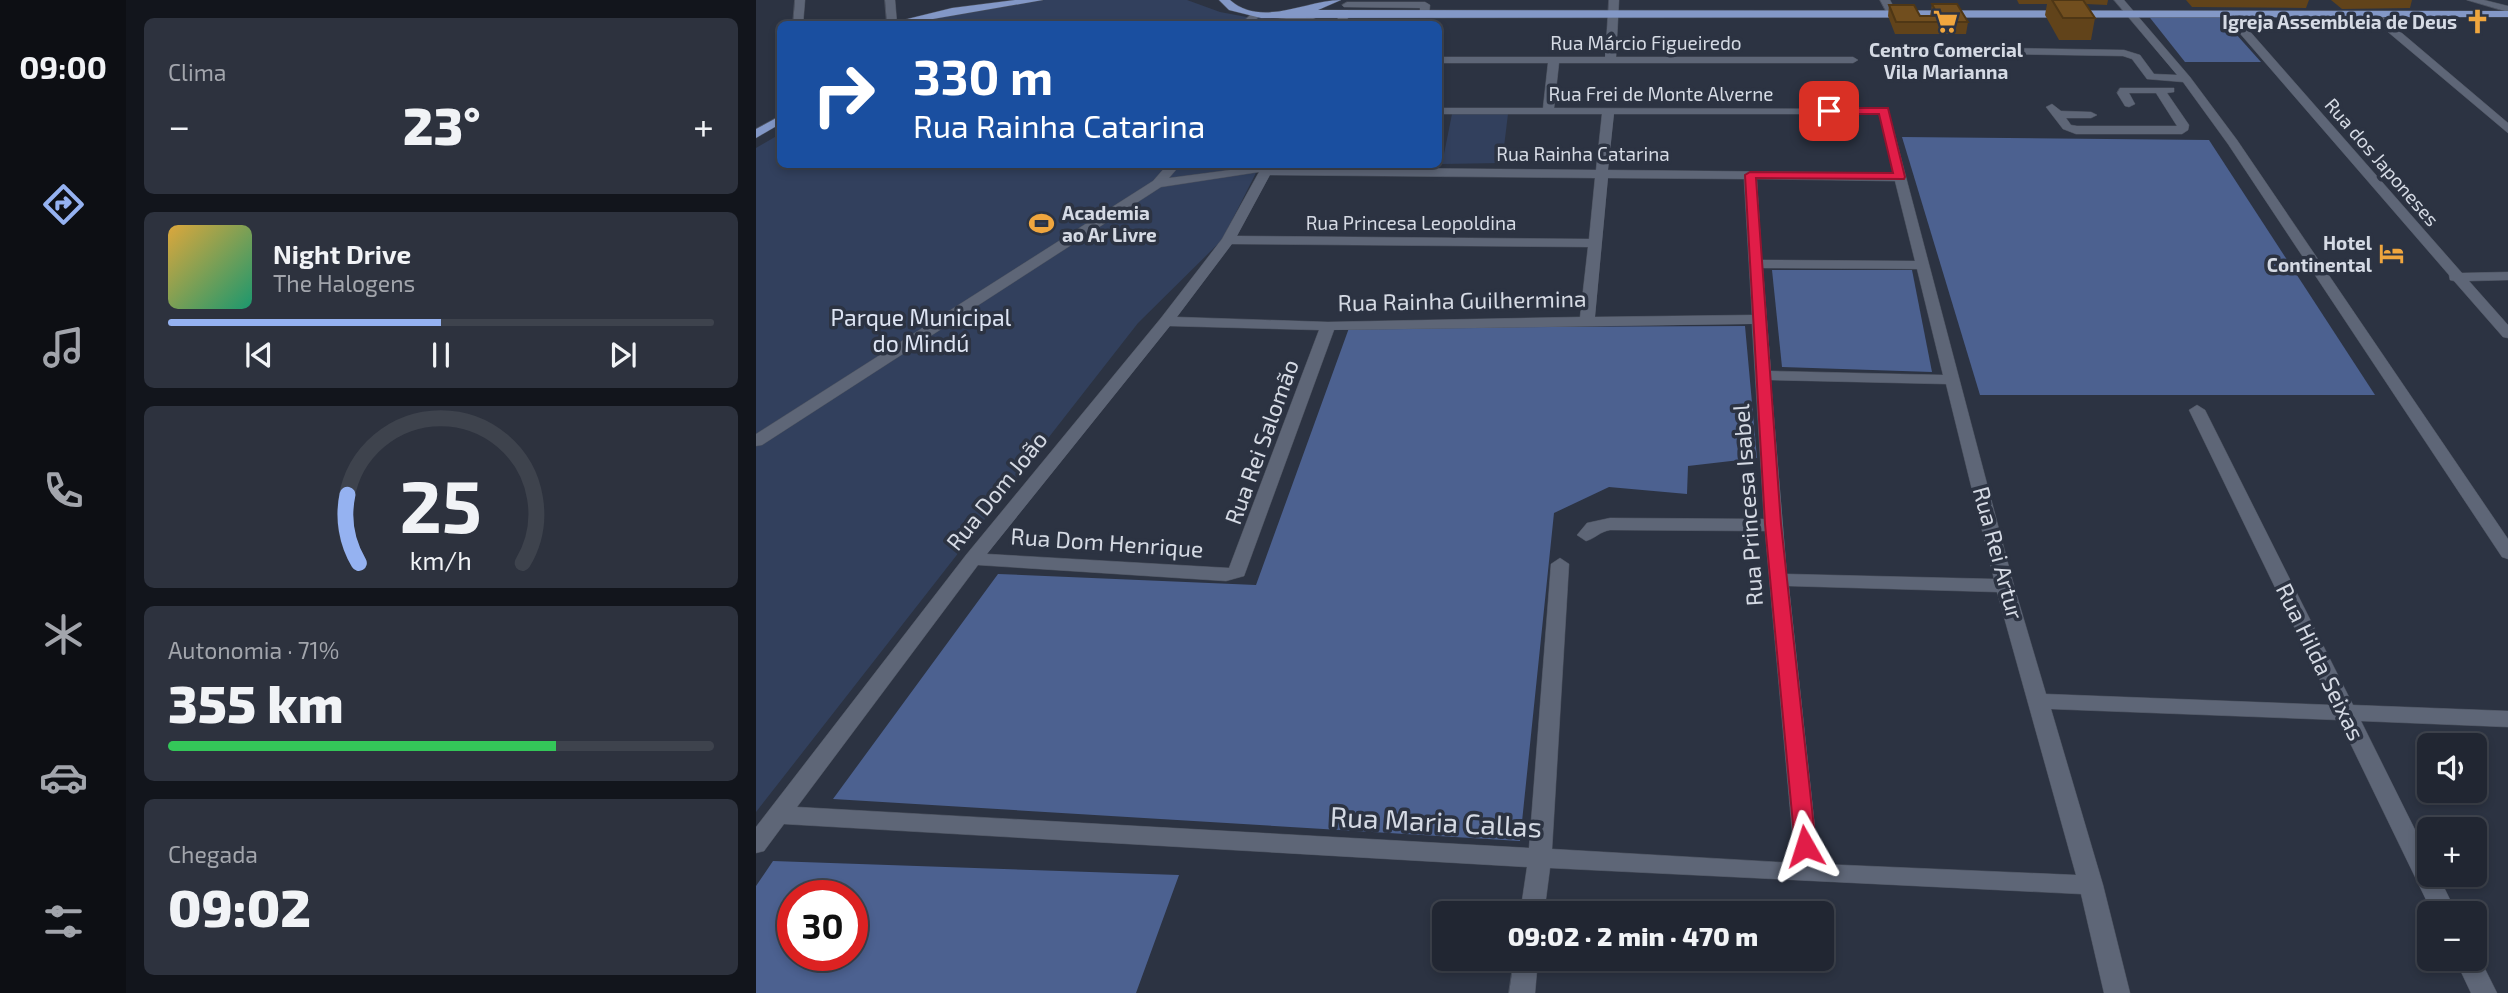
<!DOCTYPE html>
<html lang="pt">
<meta charset="utf-8">
<style>
:root{--surface:#212632;--page:#2d323e;--text:#f1f3f6;--muted:#a2a5ac;--line:#3e434d;--accent:#95b2f1}
body{margin:0;font-family:"Exo 2",sans-serif;background:var(--page);color:var(--text);height:100vh;display:flex;flex-direction:column;font-size:26px;white-space:nowrap}
*{box-sizing:border-box;margin:0}
p{font-size:23px;color:var(--muted)}
.icon{flex:none;width:38px;height:38px;fill:none;stroke:currentColor;stroke-width:2;stroke-linecap:round;stroke-linejoin:round}
.map{position:relative;flex:1;overflow:hidden}
.details{display:flex;flex-direction:column;gap:18px;padding:18px;background:#12151c;width:630px}
.details>*{flex:none}
.top-card{position:absolute;left:21px;top:21px;width:665px;height:147px;border-radius:10px;box-shadow:0 4px 10px #0003,0 0 0 2px var(--line);background:#1a4fa0;color:#fff;overflow:hidden}
.controls{position:absolute;left:1661px;top:733px;display:grid;gap:14px}
.controls a{display:grid;place-items:center;width:70px;height:70px;border-radius:10px;background:var(--surface);box-shadow:0 4px 10px #0003,0 0 0 2px var(--line);font-size:35px}
.speed{position:absolute;left:21px;top:880px;display:flex;gap:14px;font-size:35px;font-weight:700;text-align:center}
.speed>*{display:grid;place-content:center;width:91px;height:91px;border-radius:50%;background:var(--surface);box-shadow:0 4px 10px #0003,0 0 0 2px var(--line);line-height:1}
.speed .limit{border:10px solid #d22;background:#fff;color:#111}
.pin{position:absolute;display:grid;place-items:center;width:60px;height:60px;color:#fff;margin:-30px;border-radius:14px;box-shadow:0 4px 10px #0006}
.me{position:absolute;width:77px;margin:-38px;rotate:354deg;stroke-linejoin:round;filter:drop-shadow(0 0 5px #0008)}
.turn{display:flex;align-items:center;gap:24px;height:147px;padding:0 21px;font-size:32px}
.turn .icon{width:91px;height:91px;stroke-width:2.5}
.turn b{display:block;font-size:49px;line-height:60px}
.big{font-size:52px;font-weight:800;line-height:1.1}
.details .card{flex:1;display:flex;flex-direction:column;justify-content:center;gap:10px;min-width:0;padding:0 24px;border-radius:10px;background:var(--page)}
.details .dial{align-items:center;gap:0}
.dial svg{height:182px;overflow:visible;fill:none;stroke:var(--line);stroke-width:7;stroke-linecap:round;text-anchor:middle}
.dial text{fill:var(--text);stroke:none}
.song{display:flex;align-items:center;gap:21px}
.cover{width:84px;height:84px;border-radius:10px;background:linear-gradient(135deg,hsl(40 70% 55%),hsl(160 70% 35%))}
.played{height:7px;border-radius:4px;background:linear-gradient(90deg,var(--accent) 50%,var(--line) 50%)}
.keys{display:flex;justify-content:space-around;direction:ltr}
.heat{display:flex;justify-content:space-between;align-items:center;font-size:38px;direction:ltr}
.charge{height:10px;border-radius:5px;background:linear-gradient(90deg,#34c759 71%,var(--line) 0)}
.trip{position:absolute;left:676px;top:901px;width:402px;height:70px;border-radius:10px;background:var(--surface);box-shadow:0 4px 10px #0003,0 0 0 2px var(--line);font-weight:800;line-height:70px;text-align:center}
main{display:flex;flex:1;min-height:0}
.dock{display:flex;flex-direction:column;width:126px;justify-content:space-around;align-items:center;background:#0d0f14;color:var(--muted)}
.dock .icon{width:49px;height:49px}
.dock .on{color:var(--accent)}
.dock b{font-size:32px;color:var(--text)}
.map>svg:first-child{display:block}
</style>
<main>
<nav class="dock">
<b>09:00</b>
<svg class="icon on" aria-label="directions" viewBox="0 0 24 24"><path d="M12 3l9 9-9 9-9-9zM9 14v-3h6M13 9l2 2-2 2"/></svg>
<svg class="icon" aria-label="music" viewBox="0 0 24 24"><path d="M9 18V5l10-2v13"/><circle cx="6" cy="18" r="3"/><circle cx="16" cy="16" r="3"/></svg>
<svg class="icon" aria-label="phone" viewBox="0 0 24 24"><path d="M5 4h4l2 5-3 2q2 4 5 5l2-3 5 2v4C11 20 4 13 5 4z"/></svg>
<svg class="icon" aria-label="climate" viewBox="0 0 24 24"><path d="M12 3v18M4 7l16 10M4 17L20 7"/></svg>
<svg class="icon" aria-label="car" viewBox="0 0 24 24"><path d="M5 17H2v-5l4-1 3-4h7l3 4 3 1v5h-3M9 17h6M6 11h13"/><circle cx="7" cy="17" r="2"/><circle cx="17" cy="17" r="2"/></svg>
<svg class="icon" aria-label="filters" viewBox="0 0 24 24"><path d="M4 7h16M4 17h16"/><circle cx="9" cy="7" r="2"/><circle cx="15" cy="17" r="2"/></svg>
</nav>
<section class="details">
<div class="card"><p>Clima</p>
<div class="heat"><a>−</a><b class="big">23°</b><a>+</a></div>
</div>
<div class="card">
<div class="song"><i class="cover"></i><div><b>Night Drive</b><p>The Halogens</p></div></div>
<div class="played"></div>
<div class="keys"><svg class="icon" aria-label="previous" viewBox="0 0 24 24"><path d="M18 5L8 12l10 7zM5 5v14"/></svg><svg class="icon" aria-label="pause" viewBox="0 0 24 24"><path d="M8 5v14M16 5v14"/></svg><svg class="icon" aria-label="next" viewBox="0 0 24 24"><path d="M6 5l10 7-10 7zM19 5v14"/></svg></div>
</div>
<div class="card dial"><svg viewBox="0 0 100 80">
<path d="M14 69A42 42 0 1 1 86 69"/>
<path d="M14 69A42 42 0 0 1 9 39" stroke="#95b2f1"/>
<text x="50" y="56" font-size="32" font-weight="700">25</text>
<text x="50" y="72" font-size="11">km/h</text>
</svg></div>
<div class="card"><p>Autonomia · 71%</p><b class="big">355 km</b><div class="charge"></div></div>
<div class="card"><p>Chegada</p><b class="big">09:02</b></div>
</section>
<div class="map">
<svg width="1752" height="993" viewBox="0 0 1752 993">
<rect width="100%" height="100%" fill="#2c3342"/>
<g fill="#32405d">
<path d="M286,0H431L464,12L496,18L530,19L551,24H144L176,16Z"/>
<path d="M696,114H752L746,163L686,164Z"/>
<path d="M24,134V164L504,165L466,240L382,323L0,812V148Z"/>
</g>
<g fill="#4c6190" fill-rule="evenodd">
<path d="M1391,14H1462L1505,62H1429Z"/>
<path d="M1146,137L1453,140L1619,395H1224Z"/>
<path d="M1016,270H1156L1176,372L1026,367Z"/>
<path d="M989,326L1001,458L932,466L931,494L853,487L798,513L764,841L77,799L242,574L500,585L593,328Z"/>
<path d="M17,861L423,875L380,993H0V886ZM96,896V956H37V896Z"/>
</g>
<g fill="none" stroke-linecap="round" stroke-linejoin="round">
<defs>
<g id="minor">
<path d="M39,0H49L47,24H37Z"/>
<path d="M129,0H139L141,24H131Z"/>
<path d="M853,0H863L860,57H1097L1102,60L1097,63H803L798,108L1132,109L1258,586L1290,694L1576,705L1433,410L1441,405L1449,410L1597,705L1752,711V727L1605,721L1673,858V875H1682L1701,914H1677L1583,720L1295,709L1347,885L1374,993H1348L1325,894L794,868L788,914H764L771,867L28,824L8,851L0,853V827L210,555L405,318L466,239L503,172L405,187L6,445L0,446V434L397,181L412,164H425L413,178L520,164L518,167L840,170L846,114H682V108H787L792,63H682V57H849ZM858,114H1123L1138,173L852,170ZM514,175L839,178L833,239L481,236ZM852,178L988,179L996,315L839,317ZM1001,179L1139,181L1159,261L1006,260ZM476,244L832,247L824,317L572,322L421,317ZM1007,268L1161,269L1187,375L1015,371ZM996,324L1008,519L854,518L831,523L821,535L830,541C840,538 843,532 854,530L1009,531L1039,863L796,849L813,564L804,558L795,564L773,848L41,807L222,565L470,581L488,576L578,330ZM414,326L563,330L473,568L231,554ZM1015,380L1190,384L1238,579L1031,574ZM1033,586L1241,592L1320,875L1063,864Z"/>
<path d="M1124,0H1134L1142,15L1141,17H1133Z"/>
<path d="M1358,0H1368L1434,77L1481,140L1752,539V559L1746,557L1472,144L1427,82L1391,79L1376,59L1367,56L1132,52L1127,49L1132,46L1368,50L1384,55L1398,74L1421,75Z"/>
<path d="M1711,0H1728L1752,6V12Z"/>
<path d="M591,2H669L674,5L673,15L664,17V8L588,7L586,5Z"/>
<path d="M589,11L594,14L589,24H579L585,12Z"/>
<path d="M1468,11H1476L1706,273L1752,272V280L1713,281L1752,325V338L1747,337L1698,281L1694,280L1693,275L1468,15Z"/>
<path d="M497,12L506,14L495,24H485Z"/>
<path d="M517,12L555,17L570,24L513,17V13Z"/>
<path d="M1613,12H1621L1752,123V133L1613,16Z"/>
<path d="M1364,88H1418V92L1411,93L1433,125L1432,130L1426,134H1320L1307,129L1290,107L1296,104L1305,111L1335,112L1341,115L1335,118H1310L1315,125L1321,126H1421L1400,93H1373L1379,104L1373,107L1369,106L1361,93Z"/>
<path d="M1718,951H1720L1741,993H1715L1699,959H1718Z"/>
<path d="M758,959H782L779,993H753Z"/>
</g>
<g id="major">
<path d="M259,0H287L148,24H131L196,8Z"/>
<path d="M463,0H474C506,28 550,0 585,0L562,10L1752,11V17L505,18L473,10Z"/>
<path d="M24,116V124L0,138V129Z"/>
</g>
</defs>
<use href="#minor" stroke="#4a505d" stroke-width="1"/>
<use href="#major" stroke="#4a505d" stroke-width="1"/>
<use href="#minor" fill="#5e6677" fill-rule="evenodd"/>
<use href="#major" fill="#8398c7" fill-rule="evenodd"/>
</g>
<g fill="#61431a">
<path d="M1261,0H1352L1351,5L1330,4L1339,18L1335,40H1303L1289,15L1291,4H1263Z"/>
<path d="M1430,0H1553L1550,8L1436,7Z"/>
<path d="M1575,0H1656L1654,8L1586,9Z"/>
<path d="M1176,4L1212,22L1210,34H1139L1132,16L1133,5L1164,16H1174Z"/>
</g>
<g fill="#714e1e" stroke="#4f3715" stroke-width="2">
<path d="M1296,0H1327L1339,18H1307Z"/>
<path d="M1176,4H1201L1212,22H1140L1133,5H1158L1164,16H1182Z"/>
</g>
<path fill="#e11d48" stroke="#92132f" stroke-width="2" d="M1132,108L1149,177L1148,179L1000,178L1025,524L1060,846L1057,852L1049,855L1042,852L1039,846L1009,524L989,175L994,172L1137,173L1123,114H1073L1068,111L1073,108Z"/>
<defs>
<symbol id="supermarket-bare" viewBox="-9 -9 18 18"><path d="M-6-5.5h2.5l.6 2H6L4.5 2H-2.5L-4.4-4H-6ZM-1.5 3.2a1.3 1.3 0 1 0 .1 0ZM3 3.2a1.3 1.3 0 1 0 .1 0Z" fill="#f0a63e" stroke="#2c3342" stroke-width="2.5" paint-order="stroke"/></symbol>
<symbol id="church-bare" viewBox="-9 -9 18 18"><path d="M-1.2-6h2.4v3.5h3.3v2.4h-3.3V6h-2.4V-.1h-3.3v-2.4h3.3Z" fill="#f0a63e" stroke="#2c3342" stroke-width="2.5" paint-order="stroke"/></symbol>
<symbol id="stadium-bare" viewBox="-9 -9 18 18"><path d="M0-5a6.5 5 0 1 0 0 10a6.5 5 0 1 0 0-10ZM-3.5-1.8h7v3.6h-7Z" fill="#f0a63e" stroke="#2c3342" stroke-width="2.5" paint-order="stroke"/></symbol>
<symbol id="hotel-bare" viewBox="-9 -9 18 18"><path d="M-6-4.5h1.5V1H6V5H4.5V3h-9V5H-6ZM-4 0a1.8 1.8 0 1 1 3.6 0ZM.5 0V-2.5h3Q6-2.5 6 0Z" fill="#f0a63e" stroke="#2c3342" stroke-width="2.5" paint-order="stroke"/></symbol>
</defs>
<g fill-rule="evenodd">
<use href="#supermarket-bare" x="1172" y="4" width="35" height="35"/>
<use href="#church-bare" x="1704" y="4" width="35" height="35"/>
<use href="#stadium-bare" x="268" y="206" width="35" height="35"/>
<use href="#hotel-bare" x="1618" y="236" width="35" height="35"/>
</g>
<g text-anchor="middle" stroke-width="7" stroke-linejoin="round" paint-order="stroke">
<g font-size="19" font-weight="bold" fill="#d5dae4" stroke="#2c3342" text-anchor="end">
<text x="1701" y="29">Igreja Assembleia de Deus</text>
<text x="1190" y="57" text-anchor="middle">Centro Comercial<tspan x="1190" dy="22">Vila Marianna</tspan></text>
<text x="306" y="220" text-anchor="start">Academia<tspan x="306" dy="22">ao Ar Livre</tspan></text>
<text x="1616" y="250">Hotel<tspan x="1616" dy="22">Continental</tspan></text>
</g>
<g font-size="19" fill="#d5dae4" stroke="#2c3342">
<text x="890" y="50">Rua Márcio Figueiredo</text>
<text x="905" y="101">Rua Frei de Monte Alverne</text>
<text x="827" y="161">Rua Rainha Catarina</text>
<text transform="translate(1626 162) rotate(49)" y="7">Rua dos Japoneses</text>
<text x="655" y="230">Rua Princesa Leopoldina</text>
</g>
<g font-size="23" fill="#d5dae4" stroke="#2c3342">
<text transform="translate(706 301) rotate(-1)" y="8">Rua Rainha Guilhermina</text>
<text transform="translate(506 442) rotate(-70)" y="8">Rua Rei Salomão</text>
<text transform="translate(241 491) rotate(-51)" y="8">Rua Dom João</text>
<text transform="translate(992 505) rotate(-94)" y="8">Rua Princesa Isabel</text>
<text transform="translate(351 543) rotate(4)" y="8">Rua Dom Henrique</text>
<text transform="translate(1242 553) rotate(75)" y="8">Rua Rei Artur</text>
<text transform="translate(1564 662) rotate(64)" y="8">Rua Hilda Seixas</text>
</g>
<g font-size="23" fill="#dde4f3" stroke="#2c3342">
<text x="165" y="326">Parque Municipal<tspan x="165" dy="26">do Mindú</tspan></text>
</g>
<g font-size="28" fill="#d5dae4" stroke="#2c3342">
<text transform="translate(680 822) rotate(3)" y="10">Rua Maria Callas</text>
</g>
</g>
</svg>
<div class="controls">
<a><svg class="icon" aria-label="sound" viewBox="0 0 24 24"><path d="M4 9h4l5-4v14l-5-4H4zM17 9q2 3 0 6"/></svg></a>
<a>+</a>
<a>−</a>
</div>
<div class="speed"><div class="limit">30</div></div>
<div class="pin" style="left:1073px;top:111px;background:#d93025"><svg class="icon" aria-label="arrive" viewBox="0 0 24 24"><path d="M6 21V4h12l-3 4 3 4H6"/></svg></div>
<svg class="me" style="left:1049px;top:846px" viewBox="-20 -20 40 40"><path d="M0-17L14 15 0 8-14 15z" fill="#e11d48" stroke="#fff" stroke-width="4"/></svg>
<div class="trip">09:02 · 2 min · 470 m</div>
<div class="top-card">
<div class="turn"><svg class="icon" aria-label="right" viewBox="0 0 24 24"><path d="M7 20v-9h11M14 6l5 5-5 5"/></svg><div><b>330 m</b>Rua Rainha Catarina</div></div>
</div>
</div>
</main>
